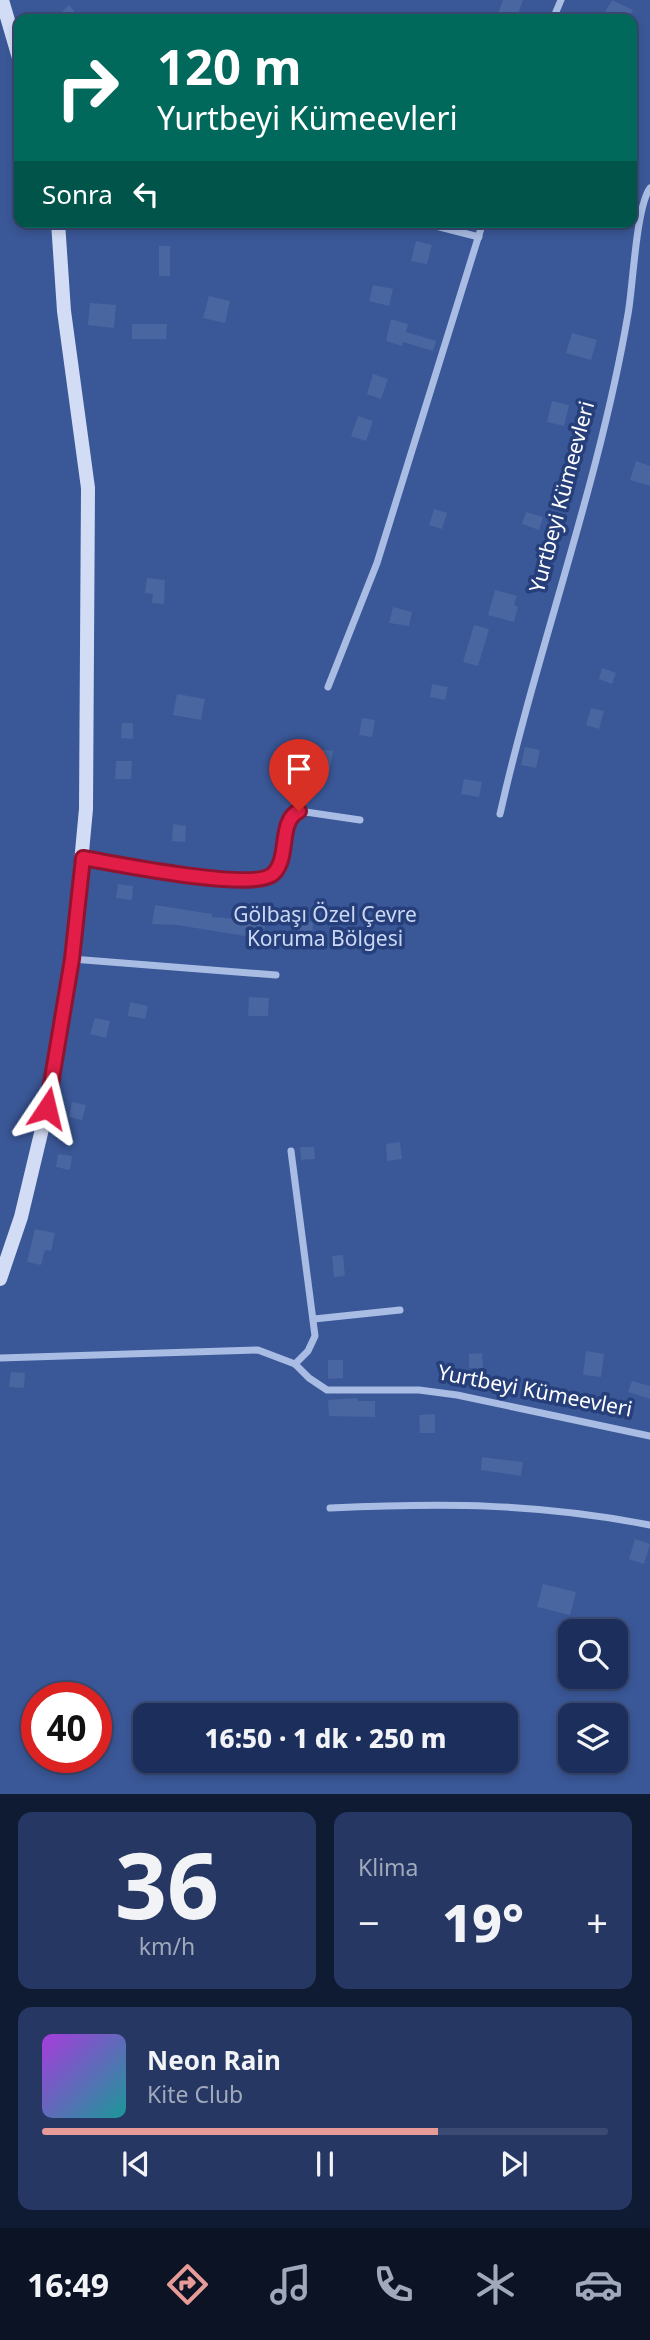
<!DOCTYPE html>
<html lang="tr">
<meta charset="utf-8">
<style>
:root{--surface:#1c2f5c;--page:#253762;--text:#f1f3f6;--muted:#a0a9bb;--line:#3a4a72;--accent:#e69b98}
body{margin:0;font-family:"Noto Sans",sans-serif;background:var(--page);color:var(--text);height:100vh;display:flex;flex-direction:column;font-size:26px;white-space:nowrap}
*{box-sizing:border-box;margin:0}
p{font-size:23px;color:var(--muted)}
.icon{flex:none;width:38px;height:38px;fill:none;stroke:currentColor;stroke-width:2;stroke-linecap:round;stroke-linejoin:round}
.map{position:relative;height:1794px;overflow:hidden}
.drawer{display:flex;flex-direction:column;gap:18px;padding:18px;background:#0f1a33;flex:1}
.drawer>*{flex:none}
.guide{position:absolute;left:14px;top:14px;width:623px;height:214px;border-radius:14px;box-shadow:0 4px 10px #0003,0 0 0 2px var(--line);background:#00695c;color:#fff;overflow:hidden}
.controls{position:absolute;left:558px;top:1619px;display:grid;gap:14px}
.controls a{display:grid;place-items:center;width:70px;height:70px;border-radius:14px;background:var(--surface);box-shadow:0 4px 10px #0003,0 0 0 2px var(--line);font-size:35px}
.speed{position:absolute;left:21px;top:1682px;display:flex;gap:14px;font-size:35px;font-weight:700;text-align:center}
.speed>*{display:grid;place-content:center;width:91px;height:91px;border-radius:50%;background:var(--surface);box-shadow:0 4px 10px #0003,0 0 0 2px var(--line);line-height:1}
.speed .limit{border:10px solid #d22;background:#fff;color:#111}
.pin{position:absolute;display:grid;place-items:center;width:60px;height:60px;color:#fff;margin:-72px -30px;border-radius:50% 50% 50% 0;rotate:-45deg;box-shadow:0 0 7px #0007}
.pin .icon{rotate:45deg}
.me{position:absolute;width:77px;margin:-38px;rotate:10deg;stroke-linejoin:round;filter:drop-shadow(0 0 5px #0008)}
.turn{display:flex;align-items:center;gap:24px;height:147px;padding:0 28px;font-size:32px}
.turn .icon{width:91px;height:91px;stroke-width:2.5}
.turn b{display:block;font-size:49px;line-height:60px}
.then{display:flex;align-items:center;height:66px;padding:0 28px;background:#0003;gap:14px;font-size:26px}
.big{font-size:52px;font-weight:800;line-height:1.1}
.drawer .card{flex:1;display:flex;flex-direction:column;justify-content:center;gap:10px;min-width:0;padding:0 24px;border-radius:14px;background:var(--page)}
.drawer .dial{align-items:center;gap:0}
.dial b{font-size:91px;line-height:1}
.song{display:flex;align-items:center;gap:21px}
.cover{width:84px;height:84px;border-radius:10px;background:linear-gradient(135deg,hsl(280 70% 55%),hsl(180 70% 35%))}
.played{height:7px;border-radius:4px;background:linear-gradient(90deg,var(--accent) 70%,var(--line) 70%)}
.keys{display:flex;justify-content:space-around;direction:ltr}
.heat{display:flex;justify-content:space-between;align-items:center;font-size:38px;direction:ltr}
.drawer .tiles{flex:1;display:grid;gap:18px;grid-template-columns:1fr 1fr}
.card:last-child{grid-column:span 2}
.trip{position:absolute;left:133px;top:1703px;width:385px;height:70px;border-radius:14px;background:var(--surface);box-shadow:0 4px 10px #0003,0 0 0 2px var(--line);font-weight:800;line-height:70px;text-align:center}
.tabs{display:flex;height:112px;justify-content:space-around;align-items:center;background:#0b1325;color:var(--muted)}
.tabs .icon{width:49px;height:49px}
.tabs .selected{color:var(--accent)}
.tabs b{font-size:32px;color:var(--text)}
.map>svg:first-child{display:block}
</style>
<div class="map">
<svg width="650" height="1794" viewBox="0 0 650 1794">
<rect width="100%" height="100%" fill="#263f7a"/>
<path fill="#3a5797" fill-rule="evenodd" d="M0,0H650V1794H0ZM19,19H632V222H19ZM570,1631H616V1676H570ZM37,1698H96V1757H37ZM145,1715H506V1760H145ZM570,1715H616V1760H570Z"/>
<g fill="#4a66a0">
<path d="M503,0H523L516,19H496Z"/>
<path d="M612,0L633,10L628,19H601Z"/>
<path d="M69,5L81,19H54Z"/>
<path d="M416,241L432,245L427,264L411,261Z"/>
<rect x="159" y="246" width="11" height="30"/>
<path d="M373,285L393,289L389,306L369,301Z"/>
<path d="M209,296L230,301L225,323L203,318Z"/>
<path d="M90,303L116,305L114,328L88,325Z"/>
<path d="M391,319L408,324L406,332L436,341L433,351L403,342L402,346L386,341Z"/>
<path d="M132,324H167L166,339H132Z"/>
<path d="M572,333L597,340L591,360L566,353Z"/>
<path d="M373,374L388,379L381,399L367,394Z"/>
<path d="M552,401L569,405L564,426L547,422Z"/>
<path d="M358,416L373,421L366,441L351,436Z"/>
<path d="M636,461L650,466V486L630,480Z"/>
<path d="M434,509L447,513L442,529L429,525Z"/>
<path d="M526,512L543,517L539,530L522,524Z"/>
<path d="M147,578L165,580L164,604L152,603L153,594L145,593Z"/>
<path d="M495,590L517,596L514,605L518,607L514,622L488,615Z"/>
<path d="M393,607L412,612L409,626L389,623Z"/>
<path d="M474,625L489,629L478,666L463,662Z"/>
<path d="M602,668L616,673L612,684L599,679Z"/>
<path d="M432,684L448,687L445,700L430,697Z"/>
<path d="M177,694L205,699L201,720L173,715Z"/>
<path d="M591,708L604,711L599,729L586,725Z"/>
<path d="M362,718L375,720L372,737L359,735Z"/>
<path d="M122,723H133V739L121,738Z"/>
<path d="M525,747L540,750L536,768L521,765Z"/>
<path d="M309,748L333,751L329,774L306,771Z"/>
<path d="M116,761H132L131,779H115Z"/>
<path d="M464,779L482,782L479,797L461,794Z"/>
<path d="M173,824L186,826L185,842L172,841Z"/>
<path d="M118,884L133,886L132,900L116,898Z"/>
<path d="M155,905L212,914V917L265,921L264,939L177,925L152,924Z"/>
<path d="M295,920L313,922L312,937L293,936Z"/>
<path d="M249,997L269,998L268,1016H248Z"/>
<path d="M130,1002L148,1006L145,1019L128,1016Z"/>
<path d="M95,1018L110,1021L106,1038L90,1034Z"/>
<path d="M72,1102L86,1105L82,1120L69,1117Z"/>
<path d="M400,1142L402,1159L387,1161L386,1144Z"/>
<path d="M300,1147H314L315,1159L301,1160Z"/>
<path d="M58,1154L72,1156L70,1170L56,1167Z"/>
<path d="M35,1229L55,1233L51,1251L45,1250L41,1265L27,1262Z"/>
<path d="M343,1255L345,1276L334,1277L332,1256Z"/>
<path d="M586,1351L604,1354L601,1377L583,1375Z"/>
<path d="M482,1353L483,1368H469V1354Z"/>
<path d="M328,1360H343V1378L328,1379Z"/>
<path d="M11,1372L25,1373L24,1388L9,1387Z"/>
<path d="M632,1381L650,1386V1399L628,1392Z"/>
<path d="M357,1398L358,1401H375V1417L329,1416L328,1400Z"/>
<path d="M435,1414V1433H420L419,1415Z"/>
<path d="M482,1457L523,1462L521,1476L481,1470Z"/>
<path d="M635,1539L650,1544L644,1564L629,1559Z"/>
<path d="M543,1584L576,1592L570,1615L537,1607Z"/>
</g>
<g fill="none" stroke-linecap="round" stroke-linejoin="round">
<g stroke="#a9bce3" stroke-width="7">
<path d="M553,19L561,0"/>
<path d="M420,222L479,237"/>
<path d="M328,687L377,563L483,222"/>
<path d="M500,814C538,646 599,484 628,314C633,287 636,207 650,188"/>
<path d="M83,858C114,863 255,892 273,875C289,859 283,833 292,814L299,811L360,820"/>
<path d="M72,959L276,975"/>
<path d="M291,1151L315,1336L308,1351L295,1364"/>
<path d="M314,1319L400,1310"/>
<path d="M0,1358L258,1350L295,1364L309,1378L327,1390H419L457,1395L650,1436"/>
<path d="M330,1508C444,1503 538,1503 650,1525"/>
</g>
<g stroke="#d2dcf4" stroke-width="14">
<path d="M2,0L19,58"/>
<path d="M0,1279L21,1217L47,1108L72,959L86,809L88,488L64,311L58,222"/>
</g>
</g>
<g fill="none" stroke-linecap="round" stroke-linejoin="round">
<defs>
<path id="route" d="M47,1108L72,959L83,858C114,863 256,893 274,873C290,856 278,821 299,811"/>
</defs>
<use href="#route" stroke="#92132f" stroke-width="18"/>
<use href="#route" stroke="#e11d48" stroke-width="12"/>
</g>
<g text-anchor="middle" stroke-width="7" stroke-linejoin="round" paint-order="stroke">
<g font-size="21" fill="#fff" stroke="#263f7a">
<text transform="translate(562 497) rotate(-75)" y="7">Yurtbeyi Kümeevleri</text>
<text transform="translate(535 1391) rotate(11)" y="7">Yurtbeyi Kümeevleri</text>
</g>
<g font-size="21" fill="#cbd8f3" stroke="#263f7a">
<text x="325" y="922">Gölbaşı Özel Çevre<tspan x="325" dy="24">Koruma Bölgesi</tspan></text>
</g>
</g>
</svg>
<div class="controls">
<a><svg class="icon" aria-label="search" viewBox="0 0 24 24"><circle cx="10" cy="10" r="6"/><path d="M15 15l6 6"/></svg></a>
<a><svg class="icon" aria-label="layers" viewBox="0 0 24 24"><path d="M12 4l9 5-9 5-9-5zM3 14l9 5 9-5"/></svg></a>
</div>
<div class="speed"><div class="limit">40</div></div>
<div class="pin" style="left:299px;top:811px;background:#d93025"><svg class="icon" aria-label="arrive" viewBox="0 0 24 24"><path d="M6 21V4h12l-3 4 3 4H6"/></svg></div>
<svg class="me" style="left:47px;top:1108px" viewBox="-20 -20 40 40"><path d="M0-17L14 15 0 8-14 15z" fill="#e11d48" stroke="#fff" stroke-width="4"/></svg>
<div class="trip">16:50 · 1 dk · 250 m</div>
<div class="guide">
<div class="turn"><svg class="icon" aria-label="right" viewBox="0 0 24 24"><path d="M7 20v-9h11M14 6l5 5-5 5"/></svg><div><b>120 m</b>Yurtbeyi Kümeevleri</div></div>
<div class="then">Sonra<svg class="icon" aria-label="left" viewBox="0 0 24 24"><path d="M17 20v-9H6M10 6l-5 5 5 5"/></svg></div>
</div>
</div>
<section class="drawer">
<div class="tiles">
<div class="card dial"><b>36</b><p>km/h</p></div>
<div class="card"><p>Klima</p>
<div class="heat"><a>−</a><b class="big">19°</b><a>+</a></div>
</div>
<div class="card">
<div class="song"><i class="cover"></i><div><b>Neon Rain</b><p>Kite Club</p></div></div>
<div class="played"></div>
<div class="keys"><svg class="icon" aria-label="previous" viewBox="0 0 24 24"><path d="M18 5L8 12l10 7zM5 5v14"/></svg><svg class="icon" aria-label="pause" viewBox="0 0 24 24"><path d="M8 5v14M16 5v14"/></svg><svg class="icon" aria-label="next" viewBox="0 0 24 24"><path d="M6 5l10 7-10 7zM19 5v14"/></svg></div>
</div>
</div>
</section>
<nav class="tabs">
<b>16:49</b>
<svg class="icon selected" aria-label="directions" viewBox="0 0 24 24"><path d="M12 3l9 9-9 9-9-9zM9 14v-3h6M13 9l2 2-2 2"/></svg>
<svg class="icon" aria-label="music" viewBox="0 0 24 24"><path d="M9 18V5l10-2v13"/><circle cx="6" cy="18" r="3"/><circle cx="16" cy="16" r="3"/></svg>
<svg class="icon" aria-label="phone" viewBox="0 0 24 24"><path d="M5 4h4l2 5-3 2q2 4 5 5l2-3 5 2v4C11 20 4 13 5 4z"/></svg>
<svg class="icon" aria-label="climate" viewBox="0 0 24 24"><path d="M12 3v18M4 7l16 10M4 17L20 7"/></svg>
<svg class="icon" aria-label="car" viewBox="0 0 24 24"><path d="M5 17H2v-5l4-1 3-4h7l3 4 3 1v5h-3M9 17h6M6 11h13"/><circle cx="7" cy="17" r="2"/><circle cx="17" cy="17" r="2"/></svg>
</nav>
